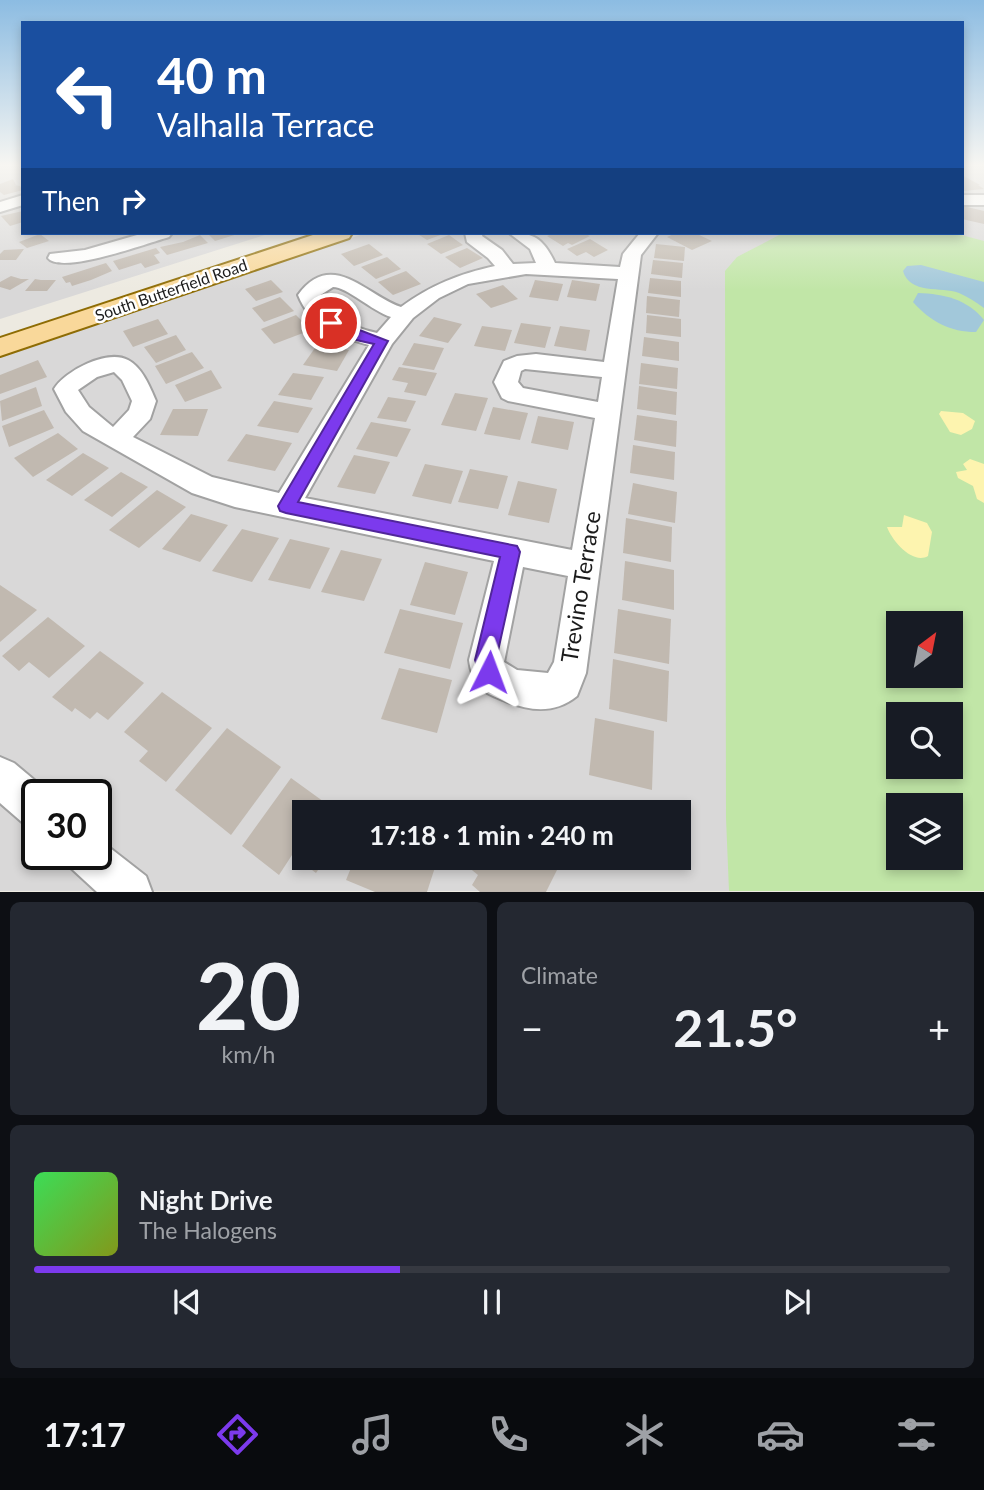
<!DOCTYPE html>
<meta charset="utf-8">
<style>
:root{--surface:#171b24;--page:#242831;--text:#f1f3f6;--muted:#9ea1a6;--line:#363941;--accent:#7c3aed}
body{margin:0;font-family:Lato,sans-serif;background:var(--page);color:var(--text);height:100vh;display:flex;flex-direction:column;font-size:26px;white-space:nowrap}
*{box-sizing:border-box;margin:0}
p{font-size:23px;color:var(--muted)}
.icon{flex:none;width:38px;height:38px;fill:none;stroke:currentColor;stroke-width:2;stroke-linecap:round;stroke-linejoin:round}
.map{position:relative;height:892px;overflow:hidden}
.sheet{display:flex;flex-direction:column;gap:10px;padding:10px;background:#0d0f14;flex:1}
.sheet>*{flex:none}
.hud{position:absolute;left:21px;top:21px;width:943px;height:214px;border-radius:0px;box-shadow:0 4px 10px #0003;background:#1a4fa0;color:#fff;overflow:hidden}
.needle{width:46px;rotate:32deg}
.tools{position:absolute;left:886px;top:611px;display:grid;gap:14px}
.tools a{display:grid;place-items:center;width:77px;height:77px;border-radius:0px;background:var(--surface);box-shadow:0 4px 10px #0003;font-size:35px}
.speed{position:absolute;left:21px;top:779px;display:flex;gap:14px;font-size:35px;font-weight:700;text-align:center}
.speed>*{display:grid;place-content:center;width:91px;height:91px;border-radius:50%;background:var(--surface);box-shadow:0 4px 10px #0003;line-height:1}
.speed .limit{border:4px solid #111;border-radius:10px;background:#fff;color:#111}
.pin{position:absolute;display:grid;place-items:center;width:60px;height:60px;color:#fff;margin:-30px;border:4px solid #fff;border-radius:50%;box-shadow:0 2px 7px #0007}
.me{position:absolute;width:77px;margin:-38px;rotate:3deg;stroke-linejoin:round;filter:drop-shadow(0 0 5px #0008)}
.turn{display:flex;align-items:center;gap:24px;height:147px;padding:0 21px;font-size:32px}
.turn .icon{width:91px;height:91px;stroke-width:2.5}
.turn b{display:block;font-size:49px;line-height:60px}
.then{display:flex;align-items:center;height:66px;padding:0 21px;background:#0003;gap:14px;font-size:26px}
.big{font-size:52px;font-weight:700;line-height:1.1}
.sheet .card{flex:1;display:flex;flex-direction:column;justify-content:center;gap:10px;min-width:0;padding:0 24px;border-radius:10px;background:var(--page)}
.sheet .dial{align-items:center;gap:0}
.dial b{font-size:91px;line-height:1}
.song{display:flex;align-items:center;gap:21px}
.cover{width:84px;height:84px;border-radius:10px;background:linear-gradient(135deg,hsl(130 70% 55%),hsl(70 70% 35%))}
.played{height:7px;border-radius:4px;background:linear-gradient(90deg,var(--accent) 40%,var(--line) 40%)}
.keys{display:flex;justify-content:space-around;direction:ltr}
.heat{display:flex;justify-content:space-between;align-items:center;font-size:38px;direction:ltr}
.sheet .tiles{flex:1;display:grid;gap:10px;grid-template-columns:1fr 1fr}
.card:last-child{grid-column:span 2}
.trip{position:absolute;left:292px;top:800px;width:399px;height:70px;border-radius:0px;background:var(--surface);box-shadow:0 4px 10px #0003;font-weight:700;line-height:70px;text-align:center}
.tabs{display:flex;height:112px;justify-content:space-around;align-items:center;background:#090b0e;color:var(--muted)}
.tabs .icon{width:49px;height:49px}
.tabs .selected{color:var(--accent)}
.tabs b{font-size:32px;color:var(--text)}
.map>svg:first-child{display:block}
</style>
<div class="map">
<svg width="984" height="892" viewBox="0 0 984 892">
<rect width="100%" height="100%" fill="#edeae1"/>
<g fill="#d9d8d8" fill-rule="evenodd">
<path d="M0,165H23V233H271L0,319Z"/>
<path d="M963,165H984V891H0V357L366,233H962ZM898,623H950V676H898ZM898,714H950V766H898ZM37,794H96V854H37ZM898,805H950V858H898ZM304,812H679V858H304Z"/>
</g>
<path fill="#c1e6a7" fill-rule="evenodd" d="M783,233H954L984,241V891H729L726,818L725,271L737,257ZM898,623H950V676H898ZM898,714H950V766H898ZM898,805H950V858H898Z"/>
<g fill="#fdf4af">
<path d="M941,411L963,413L975,421L972,429L961,435L950,432L939,414Z"/>
<path d="M970,459L984,464V503L977,499L973,486L958,478L956,472L967,470L963,464Z"/>
<path d="M904,515L927,523L932,532L928,556C913,565 892,541 887,527H902Z"/>
</g>
<g fill="#a2c8da">
<path d="M921,265L984,282V308C976,302 968,297 959,293C941,286 910,295 903,271L907,266Z"/>
<path d="M918,293C944,294 967,299 984,320L976,332C950,332 931,322 913,302Z"/>
</g>
<g fill="#c1b9b0">
<path d="M962,175L980,185H978L984,189L963,191Z"/>
<path d="M13,179L16,185H14L20,186L23,190L4,195L0,192V184Z"/>
<path d="M963,206L984,211V224L962,219Z"/>
<path d="M23,211V222L10,226L1,216Z"/>
<path d="M210,233H241L215,241L208,234Z"/>
<path d="M416,233H446L427,240Z"/>
<path d="M554,233H583L590,236L572,245L568,243L563,246L547,236Z"/>
<path d="M676,233H695L712,241L692,250L667,237Z"/>
<path d="M40,234L49,241L27,248L19,242Z"/>
<path d="M200,235L208,243L167,255L160,247L183,242Z"/>
<path d="M449,235L463,245L441,254L427,244Z"/>
<path d="M590,239L608,250L594,257L586,252L577,256L567,249Z"/>
<path d="M369,244L383,255L354,266L341,254Z"/>
<path d="M656,244L685,247L684,261L654,258Z"/>
<path d="M156,248L160,253L154,255L160,263L145,268L141,263L119,270L113,261Z"/>
<path d="M467,248L483,258L460,268L445,257Z"/>
<path d="M24,249L16,260H0V254L4,250Z"/>
<path d="M387,257L401,269L376,279L361,267Z"/>
<path d="M653,260L683,263L682,278L651,274Z"/>
<path d="M106,263L112,271L91,280L72,286L70,282L66,283L62,277Z"/>
<path d="M406,271L421,284L393,295L378,282Z"/>
<path d="M11,276L21,279H29L10,290L0,287V282Z"/>
<path d="M650,278L681,281V297L648,293Z"/>
<path d="M35,279L41,280H56L47,291H25Z"/>
<path d="M271,280L283,292L256,301L245,289Z"/>
<path d="M535,280L563,284L558,301L529,297Z"/>
<path d="M572,280L600,284L596,301L567,297Z"/>
<path d="M503,285L518,299L491,308L476,294Z"/>
<path d="M647,296L680,300L679,317L646,313Z"/>
<path d="M280,297L294,311L264,322L252,308Z"/>
<path d="M296,315L311,330L274,344L261,329Z"/>
<path d="M647,315L681,319V337L646,333Z"/>
<path d="M434,317L462,324L448,343L419,336Z"/>
<path d="M158,319L168,334L133,347L123,331Z"/>
<path d="M521,323L551,327L545,348L514,343Z"/>
<path d="M482,326L512,330L505,351L474,346Z"/>
<path d="M560,326L590,330L586,351L554,346Z"/>
<path d="M176,335L186,350L156,363L144,347Z"/>
<path d="M644,337L679,342V361L642,356Z"/>
<path d="M414,343L444,348L434,370L402,365Z"/>
<path d="M317,345L349,350L337,371L303,365Z"/>
<path d="M192,352L204,368L166,384L155,366Z"/>
<path d="M38,360L47,377L0,394V375Z"/>
<path d="M641,363L678,368L677,389L639,384Z"/>
<path d="M399,367L437,373L426,396L404,392L408,383L392,380Z"/>
<path d="M211,370L222,388L185,402L175,385Z"/>
<path d="M293,373L324,377L311,400L278,395Z"/>
<path d="M639,386L677,392L676,415L637,409Z"/>
<path d="M36,387L42,406L2,421L0,401Z"/>
<path d="M455,393L488,398L476,431L441,425Z"/>
<path d="M388,397L416,401L406,422L377,418Z"/>
<path d="M274,401L313,408L298,433L257,426Z"/>
<path d="M493,407L528,413L520,440L484,434Z"/>
<path d="M173,409H208L198,436L160,435Z"/>
<path d="M44,410L54,428L9,447L2,426Z"/>
<path d="M637,415L677,421L676,447L634,440Z"/>
<path d="M538,416L574,422L568,450L531,443Z"/>
<path d="M371,422L411,429L397,457L356,449Z"/>
<path d="M58,433L78,449L33,477L14,458Z"/>
<path d="M246,434L292,443L275,471L227,461Z"/>
<path d="M633,445L675,452L674,480L630,473Z"/>
<path d="M83,453L109,468L72,496L46,480Z"/>
<path d="M354,455L390,462L375,494L337,487Z"/>
<path d="M425,464L463,471L451,504L412,496Z"/>
<path d="M470,469L508,476L498,509L458,502Z"/>
<path d="M121,472L148,487L112,517L84,500Z"/>
<path d="M518,481L557,489L549,523L508,515Z"/>
<path d="M633,483L677,492L675,523L628,514Z"/>
<path d="M157,490L186,507L139,548L109,530Z"/>
<path d="M191,514L228,525L200,562L162,549Z"/>
<path d="M626,518L672,527L671,562L623,553Z"/>
<path d="M242,529L279,538L252,582L212,571Z"/>
<path d="M290,539L330,548L310,589L268,580Z"/>
<path d="M341,550L382,559L364,601L321,592Z"/>
<path d="M625,561L674,570V610L622,600Z"/>
<path d="M425,562L468,572L455,615L410,605Z"/>
<path d="M0,585L37,610L0,642Z"/>
<path d="M400,609L463,623L450,669L384,653Z"/>
<path d="M618,609L671,619L669,664L614,653Z"/>
<path d="M48,617L85,646L49,678L29,662L19,671L2,656Z"/>
<path d="M100,651L144,683L108,720L97,712L90,719L75,708L72,712L52,697Z"/>
<path d="M613,659L669,671L667,722L609,709Z"/>
<path d="M399,668L452,680L437,733L381,719Z"/>
<path d="M162,692L212,728L166,782L139,761L148,751L124,732Z"/>
<path d="M595,718L654,731L652,790L589,775Z"/>
<path d="M227,728L281,767L231,835L175,790Z"/>
<path d="M291,778L338,812H304V858H326L316,873L292,855L279,875L242,846Z"/>
<path d="M355,858H438L427,892H375L346,880Z"/>
<path d="M465,858H544L558,868L546,892H480L472,885L478,875L462,862Z"/>
</g>
<g fill="none" stroke-linecap="round" stroke-linejoin="round">
<defs>
<g id="minor">
<path d="M23,195V205L0,212V202Z"/>
<rect x="962" y="195" width="22" height="10"/>
<path d="M144,233H172L169,237C148,243 61,275 48,258L50,254L85,250Z"/>
<path d="M465,233H483L482,236L502,250L513,264L536,263L530,249L509,233C535,232 544,240 555,263L620,267L623,254L640,233H658L641,255L586,673L577,696C554,715 528,711 503,700C495,697 484,693 479,686C473,679 470,668 469,660L494,561L235,507L192,493L83,431L66,412L54,389C65,371 107,349 128,360C142,367 150,387 156,401L150,419L133,437L212,477L279,493L369,345C339,337 310,326 298,295C332,248 367,296 401,307C431,285 459,274 495,266L488,258L467,242ZM526,274L618,279L604,362L536,354L517,356L504,361L494,382L502,398L508,401L595,418L572,550L305,498L392,344L413,318L439,298L468,284ZM333,287C347,287 372,311 391,317L377,333C355,328 329,318 319,296ZM525,369L602,377L598,402L523,388L518,382L521,371ZM114,372L122,380L132,401L129,410L113,427L89,407L78,390L97,377ZM523,567L568,576L554,662L548,673L517,670L504,662Z"/>
<path d="M0,757L14,763L51,794H37V829L23,823L0,803Z"/>
<path d="M96,837L146,876L152,892H97L72,869L66,854H96Z"/>
</g>
<path id="major" d="M319,233H352L349,238L0,356V338Z"/>
</defs>
<use href="#minor" stroke="#a2a2a2" stroke-width="4"/>
<use href="#major" stroke="#8e6c04" stroke-width="4"/>
<use href="#minor" fill="#fff" fill-rule="evenodd"/>
<use href="#major" fill="#f9d89a" fill-rule="evenodd"/>
</g>
<linearGradient id="sky" x2="0" y2="1"><stop stop-color="#8cbce2"/><stop offset="0.57" stop-color="#f7f6f2"/><stop offset="1" stop-color="#f7f6f2" stop-opacity="0"/></linearGradient>
<rect width="984" height="290" fill="url(#sky)"/>
<path fill="#7c3aed" stroke="#51269a" stroke-width="2" d="M331,319L388,341L298,502L517,546L520,552L496,660L500,672L497,679L489,683L482,679L475,660L500,557L286,513L280,511L278,506L374,344L352,339L327,325V320Z"/>
<g text-anchor="middle" stroke-width="5" stroke-linejoin="round" paint-order="stroke">
<g font-size="16" fill="#1b1b1b" stroke="#fff">
<text transform="translate(171 290) rotate(-19)" y="6">South Butterfield Road</text>
</g>
<g font-size="23" fill="#1b1b1b" stroke="#fff">
<text transform="translate(581 587) rotate(-81)" y="8">Trevino Terrace</text>
</g>
</g>
</svg>
<div class="tools">
<a><svg class="needle" viewBox="-14 -14 28 28"><path d="M0-13l5 13h-10z" fill="#e53935"/><path d="M0 13l5-13h-10z" fill="#9ea1a6"/></svg></a>
<a><svg class="icon" aria-label="search" viewBox="0 0 24 24"><circle cx="10" cy="10" r="6"/><path d="M15 15l6 6"/></svg></a>
<a><svg class="icon" aria-label="layers" viewBox="0 0 24 24"><path d="M12 4l9 5-9 5-9-5zM3 14l9 5 9-5"/></svg></a>
</div>
<div class="speed"><div class="limit">30</div></div>
<div class="pin" style="left:331px;top:323px;background:#d93025"><svg class="icon" aria-label="arrive" viewBox="0 0 24 24"><path d="M6 21V4h12l-3 4 3 4H6"/></svg></div>
<svg class="me" style="left:489px;top:672px" viewBox="-20 -20 40 40"><path d="M0-17L14 15 0 8-14 15z" fill="#7c3aed" stroke="#fff" stroke-width="4"/></svg>
<div class="trip">17:18 · 1 min · 240 m</div>
<div class="hud">
<div class="turn"><svg class="icon" aria-label="left" viewBox="0 0 24 24"><path d="M17 20v-9H6M10 6l-5 5 5 5"/></svg><div><b>40 m</b>Valhalla Terrace</div></div>
<div class="then">Then<svg class="icon" aria-label="right" viewBox="0 0 24 24"><path d="M7 20v-9h11M14 6l5 5-5 5"/></svg></div>
</div>
</div>
<section class="sheet">
<div class="tiles">
<div class="card dial"><b>20</b><p>km/h</p></div>
<div class="card"><p>Climate</p>
<div class="heat"><a>−</a><b class="big">21.5°</b><a>+</a></div>
</div>
<div class="card">
<div class="song"><i class="cover"></i><div><b>Night Drive</b><p>The Halogens</p></div></div>
<div class="played"></div>
<div class="keys"><svg class="icon" aria-label="previous" viewBox="0 0 24 24"><path d="M18 5L8 12l10 7zM5 5v14"/></svg><svg class="icon" aria-label="pause" viewBox="0 0 24 24"><path d="M8 5v14M16 5v14"/></svg><svg class="icon" aria-label="next" viewBox="0 0 24 24"><path d="M6 5l10 7-10 7zM19 5v14"/></svg></div>
</div>
</div>
</section>
<nav class="tabs">
<b>17:17</b>
<svg class="icon selected" aria-label="directions" viewBox="0 0 24 24"><path d="M12 3l9 9-9 9-9-9zM9 14v-3h6M13 9l2 2-2 2"/></svg>
<svg class="icon" aria-label="music" viewBox="0 0 24 24"><path d="M9 18V5l10-2v13"/><circle cx="6" cy="18" r="3"/><circle cx="16" cy="16" r="3"/></svg>
<svg class="icon" aria-label="phone" viewBox="0 0 24 24"><path d="M5 4h4l2 5-3 2q2 4 5 5l2-3 5 2v4C11 20 4 13 5 4z"/></svg>
<svg class="icon" aria-label="climate" viewBox="0 0 24 24"><path d="M12 3v18M4 7l16 10M4 17L20 7"/></svg>
<svg class="icon" aria-label="car" viewBox="0 0 24 24"><path d="M5 17H2v-5l4-1 3-4h7l3 4 3 1v5h-3M9 17h6M6 11h13"/><circle cx="7" cy="17" r="2"/><circle cx="17" cy="17" r="2"/></svg>
<svg class="icon" aria-label="filters" viewBox="0 0 24 24"><path d="M4 7h16M4 17h16"/><circle cx="9" cy="7" r="2"/><circle cx="15" cy="17" r="2"/></svg>
</nav>
